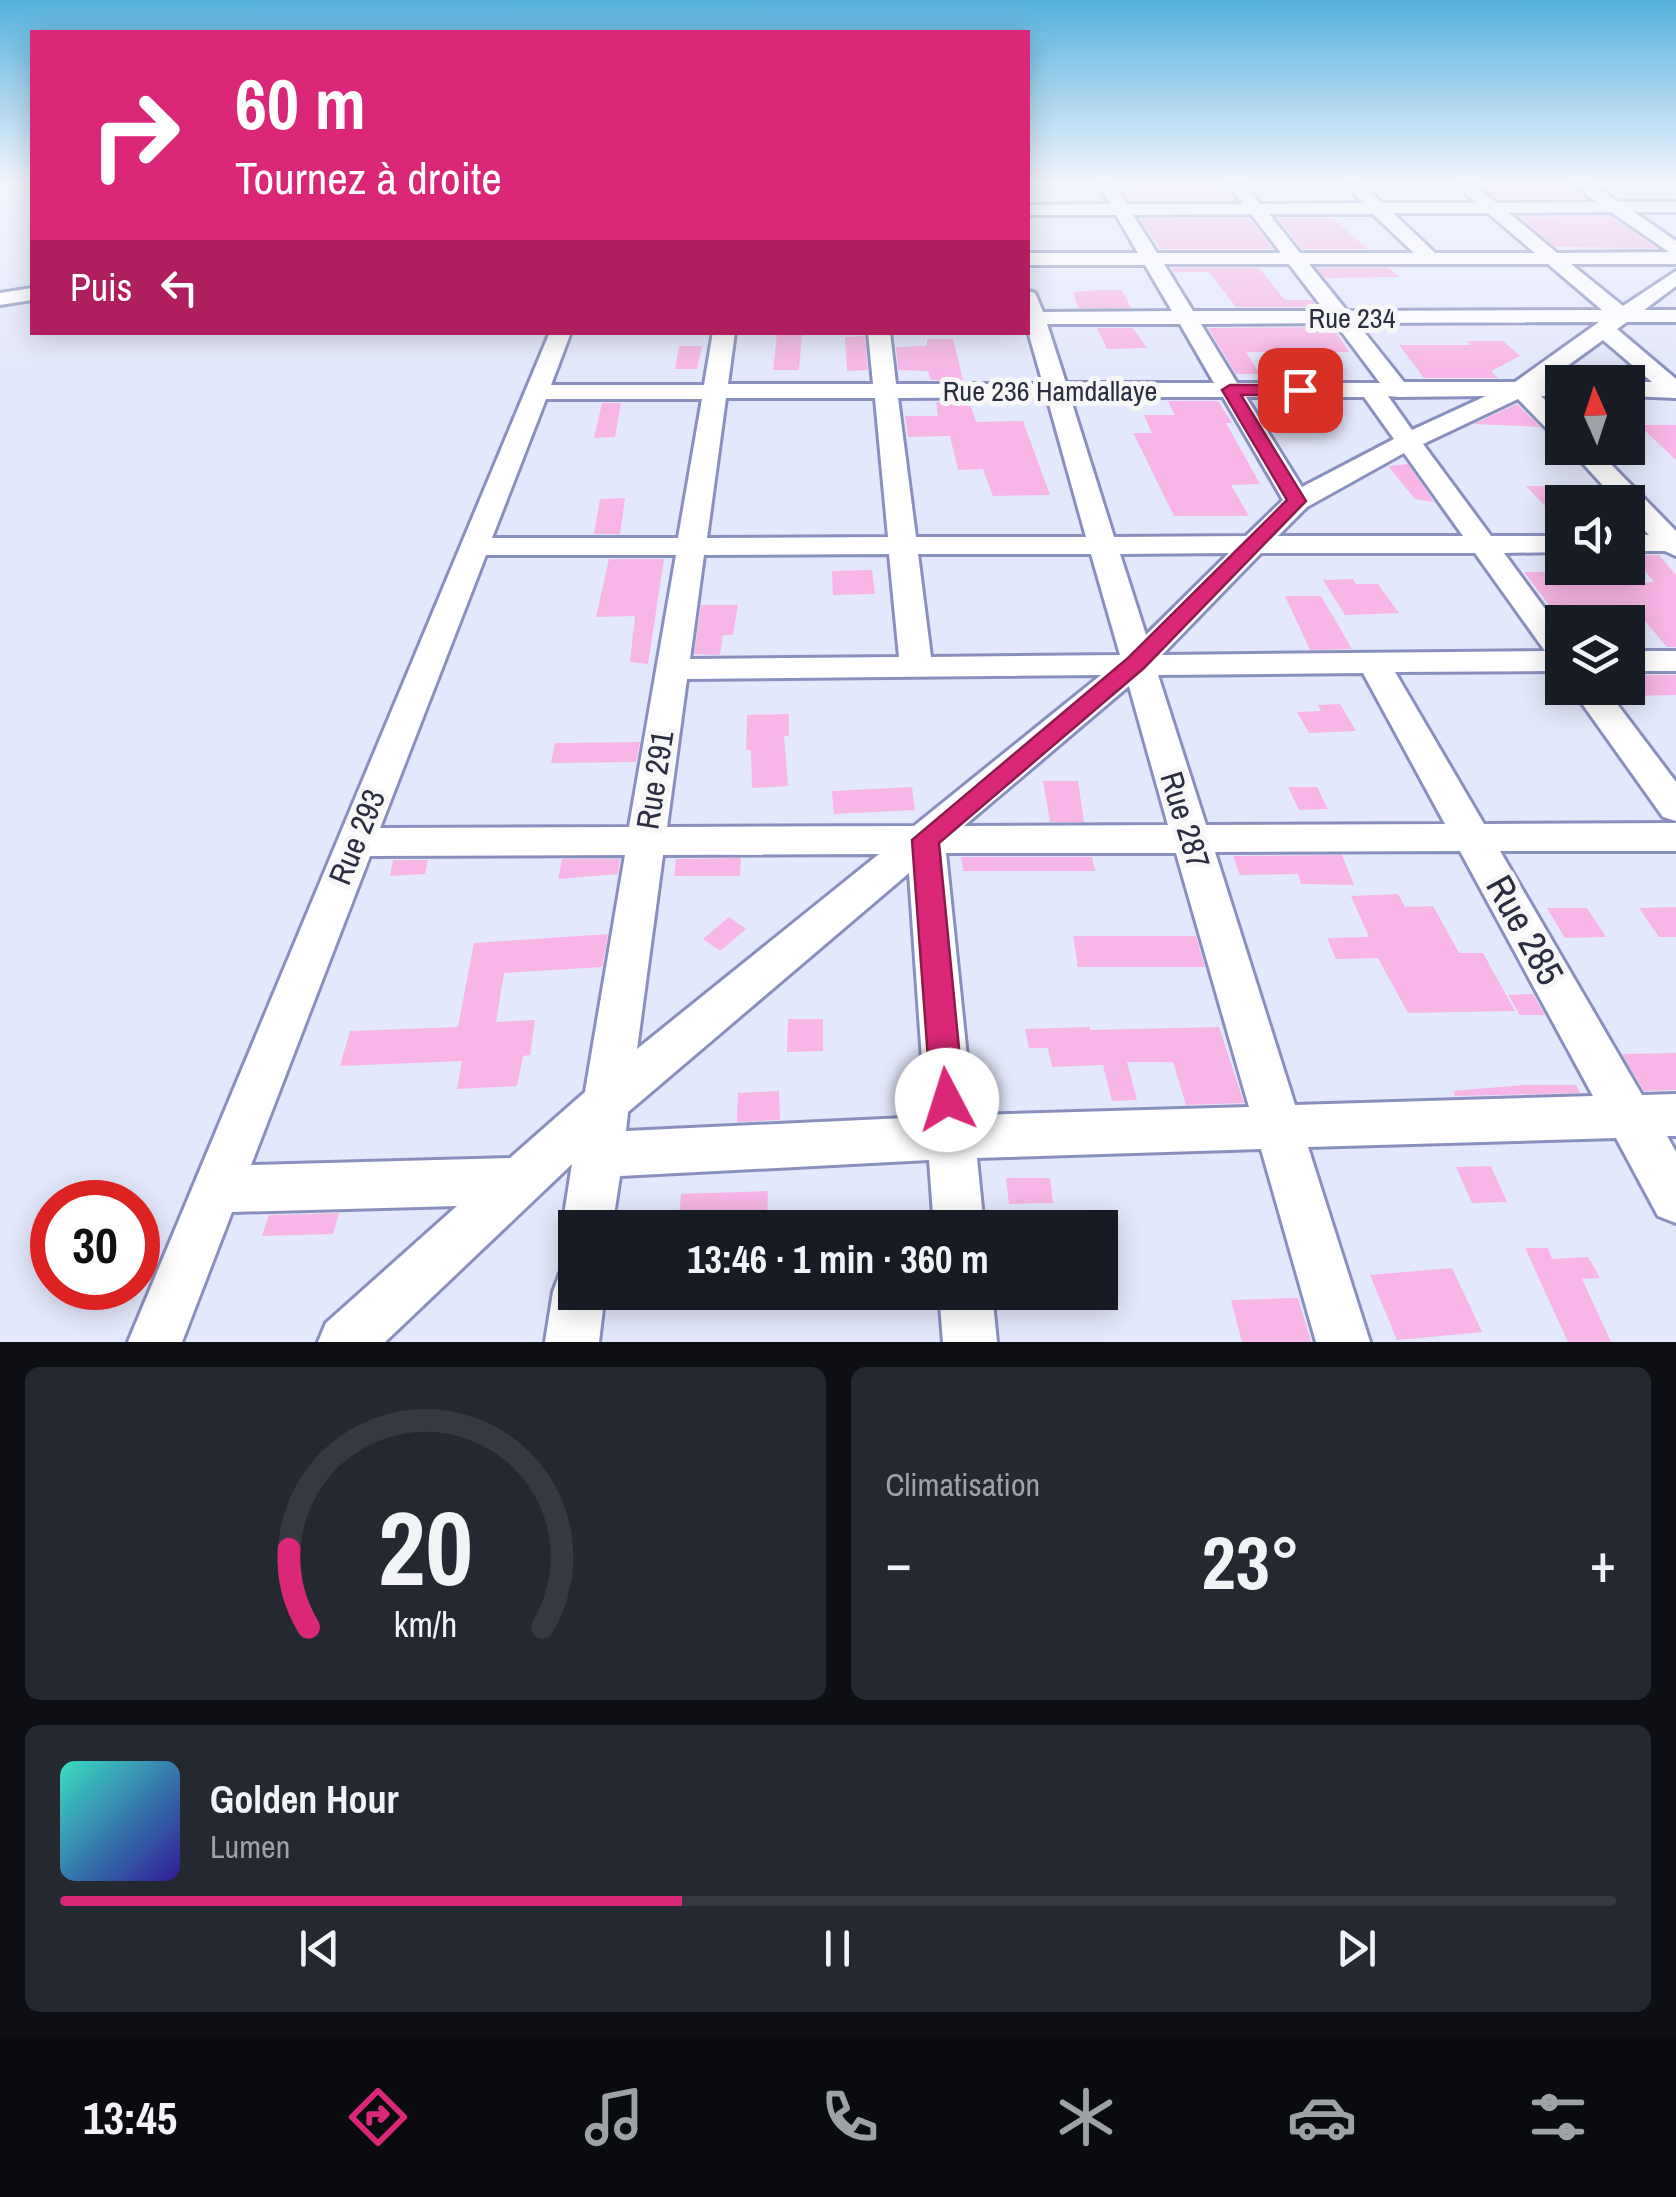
<!DOCTYPE html>
<html lang="fr">
<meta charset="utf-8">
<style>
:root{--surface:#171b24;--page:#242831;--text:#f1f3f6;--muted:#9ea1a6;--line:#363941;--accent:#db2777}
body{margin:0;font-family:"Archivo Narrow",sans-serif;background:var(--page);color:var(--text);height:100vh;display:flex;flex-direction:column;font-size:38px;white-space:nowrap}
*{box-sizing:border-box;margin:0}
p{font-size:32px;color:var(--muted)}
.icon{flex:none;width:55px;height:55px;fill:none;stroke:currentColor;stroke-width:2;stroke-linecap:round;stroke-linejoin:round}
.map{position:relative;height:1342px;overflow:hidden}
.sheet{display:flex;flex-direction:column;gap:25px;padding:25px;background:#0d0f14;flex:1}
.sheet>*{flex:none}
.hud{position:absolute;left:30px;top:30px;width:1000px;height:305px;border-radius:0px;box-shadow:0 5px 25px #0003;background:#db2777;color:#fff;overflow:hidden}
.needle{width:65px;rotate:357deg}
.fabs{position:absolute;left:1545px;top:365px;display:grid;gap:20px}
.fabs a{display:grid;place-items:center;width:100px;height:100px;border-radius:0px;background:var(--surface);box-shadow:0 5px 25px #0003;font-size:50px}
.speed{position:absolute;left:30px;top:1180px;display:flex;gap:20px;font-size:50px;font-weight:700;text-align:center}
.speed>*{display:grid;place-content:center;width:130px;height:130px;border-radius:50%;background:var(--surface);box-shadow:0 5px 25px #0003;line-height:1}
.speed .limit{border:15px solid #d22;background:#fff;color:#111}
.pin{position:absolute;display:grid;place-items:center;width:85px;height:85px;color:#fff;margin:-42px;border-radius:20px;box-shadow:0 5px 15px #0006}
.me{position:absolute;width:110px;margin:-55px;rotate:355deg;stroke-linejoin:round;filter:drop-shadow(0 0 8px #0008)}
.turn{display:flex;align-items:center;gap:35px;height:210px;padding:0 40px;font-size:45px}
.turn .icon{width:130px;height:130px;stroke-width:2.5}
.turn b{display:block;font-size:70px;line-height:85px}
.then{display:flex;align-items:center;height:95px;padding:0 40px;background:#0003;gap:20px;font-size:38px}
.big{font-size:75px;font-weight:800;line-height:1.1}
.sheet .widget{flex:1;display:flex;flex-direction:column;justify-content:center;gap:15px;min-width:0;padding:0 35px;border-radius:15px;background:var(--page)}
.sheet .dial{align-items:center;gap:0}
.dial svg{height:260px;overflow:visible;fill:none;stroke:var(--line);stroke-width:7;stroke-linecap:round;text-anchor:middle}
.dial text{fill:var(--text);stroke:none}
.song{display:flex;align-items:center;gap:30px}
.cover{width:120px;height:120px;border-radius:15px;background:linear-gradient(135deg,hsl(170 70% 55%),hsl(250 70% 35%))}
.played{height:10px;border-radius:5px;background:linear-gradient(90deg,var(--accent) 40%,var(--line) 40%)}
.keys{display:flex;justify-content:space-around;direction:ltr}
.heat{display:flex;justify-content:space-between;align-items:center;font-size:55px;direction:ltr}
.sheet .tiles{flex:1;display:grid;gap:25px;grid-template-columns:1fr 1fr}
.widget:last-child{grid-column:span 2}
.trip{position:absolute;left:558px;top:1210px;width:560px;height:100px;border-radius:0px;background:var(--surface);box-shadow:0 5px 25px #0003;font-weight:800;line-height:100px;text-align:center}
.tab-bar{display:flex;height:160px;justify-content:space-around;align-items:center;background:#090b0e;color:var(--muted)}
.tab-bar .icon{width:70px;height:70px}
.tab-bar .selected{color:var(--accent)}
.tab-bar b{font-size:45px;color:var(--text)}
.map>svg:first-child{display:block}
</style>
<div class="map">
<svg width="1676" height="1342" viewBox="0 0 1676 1342">
<rect width="100%" height="100%" fill="#e4e8fc"/>
<g fill="#f7b6e5">
<path d="M1221,184L1236,200H1129L1122,188Z"/>
<path d="M1570,186L1585,198L1498,199L1483,187Z"/>
<path d="M1610,216L1656,248L1555,247L1519,217Z"/>
<path d="M1249,218L1273,249H1160L1140,219Z"/>
<path d="M1277,218H1332L1368,249H1302Z"/>
<path d="M1171,268H1259L1285,300H1312L1317,307H1236L1209,272H1173Z"/>
<path d="M1317,268H1389L1400,277L1325,278Z"/>
<path d="M1100,290H1122L1131,308H1078L1073,292Z"/>
<path d="M1333,327L1349,352H1246L1260,374H1236L1208,328Z"/>
<path d="M1097,328H1133L1147,348L1107,349Z"/>
<path d="M777,334H802L799,370H773Z"/>
<path d="M865,336L868,370L847,371L845,337Z"/>
<path d="M927,339H953L963,380H931L928,371L898,370L896,347L927,346Z"/>
<path d="M1467,341H1503L1520,356L1491,371L1498,378H1424L1399,345H1471Z"/>
<path d="M679,346H702L697,369H675Z"/>
<path d="M969,401L976,422L1023,421L1050,495L993,496L983,469L958,470L950,436L908,437L905,416H938L936,402Z"/>
<path d="M1168,401H1218L1232,423H1226L1260,484L1231,485L1249,516H1174L1133,433H1152L1144,415H1175Z"/>
<path d="M602,403H621L615,437L594,438Z"/>
<path d="M1517,404L1540,427L1474,424Z"/>
<path d="M1639,425H1676V460Z"/>
<path d="M1408,464L1434,502L1415,499L1388,466Z"/>
<path d="M1526,486H1562V524Z"/>
<path d="M625,498L620,534H594L600,499Z"/>
<path d="M1632,555H1659L1676,575V647H1667L1646,622H1600L1591,610H1553L1524,572H1595L1605,584L1654,582Z"/>
<path d="M609,559H664L648,664L630,662L635,616L596,617Z"/>
<path d="M872,570L875,594L833,595L832,571Z"/>
<path d="M1353,579L1356,584H1378L1399,613L1345,615L1323,580Z"/>
<path d="M1285,596H1321L1352,649L1310,650Z"/>
<path d="M701,605H738L733,635H723L720,655L694,654Z"/>
<path d="M1628,675H1676V695L1628,696Z"/>
<path d="M1340,704L1356,731L1309,733L1297,712L1321,711L1318,705Z"/>
<path d="M789,714V736H784L788,786L752,788L751,750H746L747,715Z"/>
<path d="M640,742L636,762L551,763L555,743Z"/>
<path d="M1043,781H1078L1084,822H1050Z"/>
<path d="M912,787L915,810L834,814L832,791Z"/>
<path d="M1288,787H1317L1328,809L1299,810Z"/>
<path d="M1342,855L1354,885L1301,884L1298,874L1240,875L1233,856Z"/>
<path d="M961,857H1092L1095,871H963Z"/>
<path d="M741,858L740,876H674L676,859Z"/>
<path d="M562,859H620L618,874L558,879Z"/>
<path d="M393,860H428L425,874L390,876Z"/>
<path d="M1398,894L1405,907L1433,906L1459,953H1483L1515,1011L1408,1013L1378,958L1336,959L1327,938L1369,937L1351,896Z"/>
<path d="M1676,907V937H1659L1639,908Z"/>
<path d="M1547,908H1587L1606,937L1565,938Z"/>
<path d="M729,917L746,929L720,951L703,939Z"/>
<path d="M608,934L602,967L504,973L496,1022L535,1020L530,1055L523,1056L517,1086L457,1089L462,1061L340,1066L350,1031L458,1027L474,943Z"/>
<path d="M1073,936H1196L1205,967H1078Z"/>
<path d="M1533,994L1545,1015H1520L1508,995Z"/>
<path d="M788,1019H823V1051L787,1052Z"/>
<path d="M1090,1027V1030L1219,1027L1244,1103L1186,1105L1173,1062H1127L1137,1100L1112,1101L1103,1065L1052,1067L1048,1048H1029L1025,1029Z"/>
<path d="M1676,1053V1090L1644,1091L1622,1054Z"/>
<path d="M1524,1085H1576L1580,1093L1455,1096L1453,1091Z"/>
<path d="M779,1091L780,1120L737,1122L738,1093Z"/>
<path d="M1491,1166L1507,1202L1472,1203L1456,1167Z"/>
<path d="M1006,1178H1050L1053,1203L1009,1204Z"/>
<path d="M768,1191L767,1217L679,1219L681,1194Z"/>
<path d="M339,1213L333,1234L262,1236L269,1215Z"/>
<path d="M1525,1248H1548L1552,1259L1588,1257L1600,1278L1582,1279L1611,1342H1568Z"/>
<path d="M1452,1268L1482,1332L1397,1340L1370,1275Z"/>
<path d="M1298,1298L1311,1342H1242L1231,1300Z"/>
</g>
<g fill="none" stroke-linecap="round" stroke-linejoin="round">
<defs>
<g id="minor">
<path d="M1098,184H1114L1127,204H1243L1228,184H1245L1260,204L1363,203L1344,184H1361L1382,203H1476L1456,184H1474L1497,203L1596,202L1573,184H1592L1619,202H1676V212H1634L1676,241V264H1571L1623,306L1676,271V286L1644,310H1676V322H1627L1617,329L1676,379V398L1628,396L1626,382H1652L1603,340L1545,382H1564L1562,396H1541L1562,417V437L1553,435L1518,399L1423,444L1491,536H1562V552L1504,553L1562,632V671L1395,672L1484,824L1676,823V851H1500L1642,1095L1676,1094V1136H1667L1676,1152V1223L1658,1216L1616,1138L1308,1147L1370,1342H1316L1261,1149L977,1158L984,1228H934L929,1160L620,1176L612,1228H575V1248L569,1245L562,1228L572,1164L385,1342H318L326,1323L457,1206L232,1212L182,1342H128L550,332H571L551,385H704L713,332H735L728,384H873L868,332H890L896,384H1043L1028,331V291L1035,293L1043,312L1172,311L1145,265H1028V253H1138L1116,215H1028V205L1110,204ZM1611,212L1669,252L1557,253L1509,213ZM1393,213H1488L1535,253H1435ZM1251,214L1281,253H1157L1133,215ZM1269,214H1373L1414,253H1300ZM1164,264H1289L1325,311H1193ZM1309,264H1548L1602,310L1347,311ZM1599,322L1515,382H1404L1357,323ZM1335,323L1380,383H1237L1201,324ZM1047,324H1180L1214,383H1066ZM1388,396L1398,397L1486,396L1412,430ZM1047,397L1086,537H916L898,398ZM1070,397H1223L1283,500L1246,536L1114,537ZM1246,397H1364L1394,439L1302,487ZM726,398H875L888,537L707,538ZM546,399H702L678,538H492ZM1404,453L1463,536H1278L1307,507ZM1229,553L1146,635L1120,554ZM1261,553H1475L1545,651L1162,655ZM889,554L899,657L690,659L704,555ZM918,554H1091L1120,655L931,657ZM486,555H676L629,827L380,828ZM1363,673L1445,824L1206,825L1158,675ZM1101,675L914,826L667,827L687,679ZM1129,686L1168,825L964,826ZM1460,851L1593,1096L1295,1105L1215,852ZM946,853H1176L1249,1107L973,1115ZM879,854L637,1049L663,855ZM625,855L585,1092L510,1158L251,1165L370,856ZM909,873L926,1117L626,1131L628,1112Z"/>
<path d="M32,288V300L0,305V293Z"/>
<path d="M1569,448H1595L1676,531V556L1665,551H1628V535H1649L1628,512V502H1618Z"/>
<rect x="1628" y="651" width="48" height="20"/>
<path d="M1571,688H1605L1676,782V821L1663,817Z"/>
<path d="M575,1267V1292H605L599,1342H545L553,1292L560,1273Z"/>
<path d="M939,1292H992L997,1342H943Z"/>
</g>
</defs>
<use href="#minor" stroke="#8990bd" stroke-width="6"/>
<use href="#minor" fill="#fff" fill-rule="evenodd"/>
</g>
<linearGradient id="sky" x2="0" y2="1"><stop stop-color="#55b1dc"/><stop offset="0.49" stop-color="#f3f5fe"/><stop offset="1" stop-color="#f3f5fe" stop-opacity="0"/></linearGradient>
<rect width="1676" height="372" fill="url(#sky)"/>
<path fill="#db2777" stroke="#8e194d" stroke-width="2.5" d="M1230,385H1300L1308,390L1300,395H1241L1306,501L1144,668L939,843L964,1100L959,1110L947,1114L936,1110L931,1100L912,840L1128,658L1287,500L1222,390Z"/>
<g text-anchor="middle" stroke-width="10" stroke-linejoin="round" paint-order="stroke">
<g font-size="28" fill="#2b2e40" stroke="#f7f7f7">
<text x="1352" y="328">Rue 234</text>
<text x="1050" y="401">Rue 236 Hamdallaye</text>
</g>
<g font-size="32" fill="#2b2e40" stroke="#f7f7f7">
<text transform="translate(655 780) rotate(-81)" y="11">Rue 291</text>
<text transform="translate(1185 820) rotate(73)" y="11">Rue 287</text>
<text transform="translate(357 837) rotate(-68)" y="11">Rue 293</text>
</g>
<g font-size="38" fill="#2b2e40" stroke="#f7f7f7">
<text transform="translate(1525 930) rotate(61)" y="13">Rue 285</text>
</g>
</g>
</svg>
<div class="fabs">
<a><svg class="needle" viewBox="-14 -14 28 28"><path d="M0-13l5 13h-10z" fill="#e53935"/><path d="M0 13l5-13h-10z" fill="#9ea1a6"/></svg></a>
<a><svg class="icon" aria-label="sound" viewBox="0 0 24 24"><path d="M4 9h4l5-4v14l-5-4H4zM17 9q2 3 0 6"/></svg></a>
<a><svg class="icon" aria-label="layers" viewBox="0 0 24 24"><path d="M12 4l9 5-9 5-9-5zM3 14l9 5 9-5"/></svg></a>
</div>
<div class="speed"><div class="limit">30</div></div>
<div class="pin" style="left:1300px;top:390px;background:#d93025"><svg class="icon" aria-label="arrive" viewBox="0 0 24 24"><path d="M6 21V4h12l-3 4 3 4H6"/></svg></div>
<svg class="me" style="left:947px;top:1100px" viewBox="-20 -20 40 40"><circle r="19" fill="#fff"/><path d="M0-13L10 11 0 6-10 11z" fill="#db2777"/></svg>
<div class="trip">13:46 · 1 min · 360 m</div>
<div class="hud">
<div class="turn"><svg class="icon" aria-label="right" viewBox="0 0 24 24"><path d="M7 20v-9h11M14 6l5 5-5 5"/></svg><div><b>60 m</b>Tournez à droite</div></div>
<div class="then">Puis<svg class="icon" aria-label="left" viewBox="0 0 24 24"><path d="M17 20v-9H6M10 6l-5 5 5 5"/></svg></div>
</div>
</div>
<section class="sheet">
<div class="tiles">
<div class="widget dial"><svg viewBox="0 0 100 80">
<path d="M14 69A42 42 0 1 1 86 69"/>
<path d="M14 69A42 42 0 0 1 8 45" stroke="#db2777"/>
<text x="50" y="56" font-size="32" font-weight="700">20</text>
<text x="50" y="72" font-size="11">km/h</text>
</svg></div>
<div class="widget"><p>Climatisation</p>
<div class="heat"><a>−</a><b class="big">23°</b><a>+</a></div>
</div>
<div class="widget">
<div class="song"><i class="cover"></i><div><b>Golden Hour</b><p>Lumen</p></div></div>
<div class="played"></div>
<div class="keys"><svg class="icon" aria-label="previous" viewBox="0 0 24 24"><path d="M18 5L8 12l10 7zM5 5v14"/></svg><svg class="icon" aria-label="pause" viewBox="0 0 24 24"><path d="M8 5v14M16 5v14"/></svg><svg class="icon" aria-label="next" viewBox="0 0 24 24"><path d="M6 5l10 7-10 7zM19 5v14"/></svg></div>
</div>
</div>
</section>
<nav class="tab-bar">
<b>13:45</b>
<svg class="icon selected" aria-label="directions" viewBox="0 0 24 24"><path d="M12 3l9 9-9 9-9-9zM9 14v-3h6M13 9l2 2-2 2"/></svg>
<svg class="icon" aria-label="music" viewBox="0 0 24 24"><path d="M9 18V5l10-2v13"/><circle cx="6" cy="18" r="3"/><circle cx="16" cy="16" r="3"/></svg>
<svg class="icon" aria-label="phone" viewBox="0 0 24 24"><path d="M5 4h4l2 5-3 2q2 4 5 5l2-3 5 2v4C11 20 4 13 5 4z"/></svg>
<svg class="icon" aria-label="climate" viewBox="0 0 24 24"><path d="M12 3v18M4 7l16 10M4 17L20 7"/></svg>
<svg class="icon" aria-label="car" viewBox="0 0 24 24"><path d="M5 17H2v-5l4-1 3-4h7l3 4 3 1v5h-3M9 17h6M6 11h13"/><circle cx="7" cy="17" r="2"/><circle cx="17" cy="17" r="2"/></svg>
<svg class="icon" aria-label="filters" viewBox="0 0 24 24"><path d="M4 7h16M4 17h16"/><circle cx="9" cy="7" r="2"/><circle cx="15" cy="17" r="2"/></svg>
</nav>
